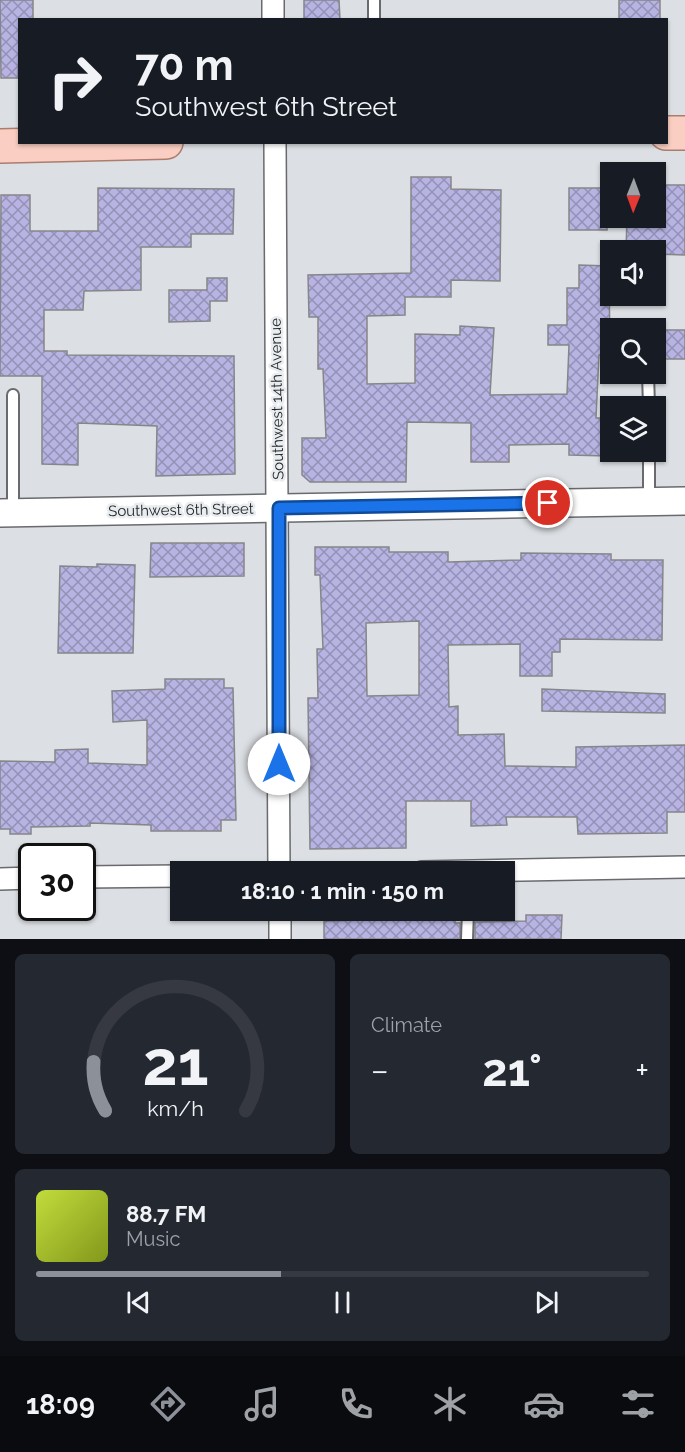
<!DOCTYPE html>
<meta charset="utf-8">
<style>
:root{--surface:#171b24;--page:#242831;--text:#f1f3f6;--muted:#9ea1a6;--line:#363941;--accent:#8c9099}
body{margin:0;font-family:Raleway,sans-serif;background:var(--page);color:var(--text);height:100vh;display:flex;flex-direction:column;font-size:22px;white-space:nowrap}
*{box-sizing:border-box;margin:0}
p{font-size:20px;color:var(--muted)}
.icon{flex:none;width:33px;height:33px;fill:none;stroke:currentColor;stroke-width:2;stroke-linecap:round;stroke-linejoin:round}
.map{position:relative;height:939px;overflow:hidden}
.sheet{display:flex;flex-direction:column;gap:15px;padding:15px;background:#0d0f14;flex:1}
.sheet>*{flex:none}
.guide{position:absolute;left:18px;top:18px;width:650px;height:126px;border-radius:0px;box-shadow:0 2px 4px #0004;background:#171b24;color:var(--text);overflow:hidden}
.needle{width:39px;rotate:181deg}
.fabs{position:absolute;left:600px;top:162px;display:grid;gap:12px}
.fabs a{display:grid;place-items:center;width:66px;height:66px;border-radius:0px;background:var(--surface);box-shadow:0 2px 4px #0004;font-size:30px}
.speed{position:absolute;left:18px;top:843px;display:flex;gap:12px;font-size:30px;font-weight:700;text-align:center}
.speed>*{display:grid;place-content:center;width:78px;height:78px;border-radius:50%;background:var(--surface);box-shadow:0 2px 4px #0004;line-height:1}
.speed .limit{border:3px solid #111;border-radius:9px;background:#fff;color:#111}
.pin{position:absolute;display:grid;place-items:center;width:51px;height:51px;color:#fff;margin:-26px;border:3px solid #fff;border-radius:50%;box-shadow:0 2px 6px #0007}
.me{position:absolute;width:66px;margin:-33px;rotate:0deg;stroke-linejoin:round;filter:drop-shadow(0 0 4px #0008)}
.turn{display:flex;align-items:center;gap:21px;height:126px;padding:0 18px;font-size:27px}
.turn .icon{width:78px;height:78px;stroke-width:2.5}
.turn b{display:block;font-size:42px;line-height:51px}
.big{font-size:45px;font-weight:700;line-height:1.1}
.sheet .widget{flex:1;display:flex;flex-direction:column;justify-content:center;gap:9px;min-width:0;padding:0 21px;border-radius:9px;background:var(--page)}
.sheet .dial{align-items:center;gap:0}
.dial svg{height:156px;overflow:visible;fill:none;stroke:var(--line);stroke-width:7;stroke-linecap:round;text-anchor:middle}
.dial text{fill:var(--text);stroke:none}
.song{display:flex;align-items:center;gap:18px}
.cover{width:72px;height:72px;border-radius:9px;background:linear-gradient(135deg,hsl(70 70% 55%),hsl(70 70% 35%))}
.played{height:6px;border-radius:3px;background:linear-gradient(90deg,var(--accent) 40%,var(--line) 40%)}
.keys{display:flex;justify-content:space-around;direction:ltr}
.heat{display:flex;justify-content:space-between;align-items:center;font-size:33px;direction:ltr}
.sheet .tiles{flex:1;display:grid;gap:15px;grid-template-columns:1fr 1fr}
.widget:last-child{grid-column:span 2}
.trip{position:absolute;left:170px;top:861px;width:345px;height:60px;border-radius:0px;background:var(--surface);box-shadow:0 2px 4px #0004;font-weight:700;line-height:60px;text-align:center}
.tabs{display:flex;height:96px;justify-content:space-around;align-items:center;background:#090b0e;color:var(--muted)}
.tabs .icon{width:42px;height:42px}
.tabs .current{color:var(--accent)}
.tabs b{font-size:27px;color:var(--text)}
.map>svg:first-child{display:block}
</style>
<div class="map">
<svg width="685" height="939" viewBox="0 0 685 939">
<defs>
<pattern id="building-cross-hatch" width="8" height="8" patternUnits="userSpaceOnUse" patternTransform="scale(1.5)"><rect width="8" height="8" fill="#b7b3e2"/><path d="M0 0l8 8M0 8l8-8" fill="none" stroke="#9491b7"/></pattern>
</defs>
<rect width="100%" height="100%" fill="#dcdfe3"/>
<g fill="url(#building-cross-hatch)" stroke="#86868a" stroke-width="1.5" fill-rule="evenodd">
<path d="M0,0H33V20H20L18,78H1Z"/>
<path d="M304,0H339L340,20H304Z"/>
<rect x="619" y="0" width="41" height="20"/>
<path d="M411,177H451V189L501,190L500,281L451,280V297H405V315L367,316V384L415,383V334L460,335V326L494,328L490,395L567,394L569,345H548V325H567V288H579V265L609,266L610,355H599L596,418H607V456L569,455V444L509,445V462H471V423L407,422L406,482H310L302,475V438H326L323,369H318V317H309L308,275L411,273Z"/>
<path d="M656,185H685V255L656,254V250H626L627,218H656Z"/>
<path d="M98,188L234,189L233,234H191V247H141V290L84,291L83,310H44V351H67V355L234,356L235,474L156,476L157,426L78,423V465L42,464V376H0L1,195H30V231H98Z"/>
<rect x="569" y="188" width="38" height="42"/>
<path d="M207,278H227V301H210V321L169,322V290H207Z"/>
<rect x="656" y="330" width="29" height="29"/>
<path d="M151,543H244V576L150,577Z"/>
<path d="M315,547H389V552H448V562L521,560V553L611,554V560H663L662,640L560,639V652H552V676H520V644L448,645L449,707L458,706V735L504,734L505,766L576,767V747L685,745V812H667V833L578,834L577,817H506L507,825L471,826V801H406V848L310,849L308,698H318L317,649H323L320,575H315ZM419,621V695L367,696L366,623Z"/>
<path d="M97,564L135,565L133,653H58L60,566L97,567Z"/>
<path d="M165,679H224V688H233L236,820H221V831H151V825L90,823V826L31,827V834H10V829H0V761L55,762V750L88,749V763L147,765V720L113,722L112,691L165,689Z"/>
<path d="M542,689L665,694V713L542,711Z"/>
<path d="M526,915H562L561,939H475V922L526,921Z"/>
<path d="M455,918V923H460V939H324V921Z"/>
</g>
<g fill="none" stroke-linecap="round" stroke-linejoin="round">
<defs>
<g id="service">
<path d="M374,0V20"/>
<path d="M648,374L649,406"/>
<path d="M649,452V501"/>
<path d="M13,512V395"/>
<path d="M467,939L468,910"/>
</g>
<g id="minor">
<path d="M273,0V20"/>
<path d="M275,142L279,872"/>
<path d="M422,872L685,867"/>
<path d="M82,877L180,876"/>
<path d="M0,879L32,878"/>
<path d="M280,910V939"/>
</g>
<path id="tertiary" d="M0,513L685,501"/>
<g id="primary">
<path d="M666,133H685"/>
<path d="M0,146L166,142"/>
</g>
</defs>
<use href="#service" stroke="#686a6d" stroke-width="14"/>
<use href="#minor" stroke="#686a6d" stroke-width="24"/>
<use href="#tertiary" stroke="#686a6d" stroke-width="30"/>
<use href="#primary" stroke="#ab7d6f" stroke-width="36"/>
<use href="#service" stroke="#fff" stroke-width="10"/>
<use href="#minor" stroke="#fff" stroke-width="21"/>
<use href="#tertiary" stroke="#fff" stroke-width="27"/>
<use href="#primary" stroke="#facec2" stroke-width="33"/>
</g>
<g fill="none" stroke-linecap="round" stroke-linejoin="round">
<defs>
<path id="route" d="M279,764V508L548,503"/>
</defs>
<use href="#route" stroke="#114b97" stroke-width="15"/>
<use href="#route" stroke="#1a73e8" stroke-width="10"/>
</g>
<g text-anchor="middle" stroke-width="5" stroke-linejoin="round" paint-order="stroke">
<g font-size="15" fill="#1f2122" stroke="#e9edf0">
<text transform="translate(277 399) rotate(-91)" y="5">Southwest 14th Avenue</text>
<text transform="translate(181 510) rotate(-1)" y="5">Southwest 6th Street</text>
</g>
</g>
</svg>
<div class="fabs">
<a><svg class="needle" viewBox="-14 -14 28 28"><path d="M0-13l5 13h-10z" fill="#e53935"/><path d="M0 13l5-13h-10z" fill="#9ea1a6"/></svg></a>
<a><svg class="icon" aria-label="sound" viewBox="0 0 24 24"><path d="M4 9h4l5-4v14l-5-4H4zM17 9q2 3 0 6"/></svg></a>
<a><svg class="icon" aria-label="search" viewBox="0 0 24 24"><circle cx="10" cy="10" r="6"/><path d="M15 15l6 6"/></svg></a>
<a><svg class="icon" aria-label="layers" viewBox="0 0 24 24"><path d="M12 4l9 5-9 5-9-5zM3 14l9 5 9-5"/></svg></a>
</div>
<div class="speed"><div class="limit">30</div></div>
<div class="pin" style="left:548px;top:503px;background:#d93025"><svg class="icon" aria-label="arrive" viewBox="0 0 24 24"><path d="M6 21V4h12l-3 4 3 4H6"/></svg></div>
<svg class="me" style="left:279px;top:764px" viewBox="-20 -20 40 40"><circle r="19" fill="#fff"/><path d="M0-13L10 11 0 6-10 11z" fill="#1a73e8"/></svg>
<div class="trip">18:10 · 1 min · 150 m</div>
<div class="guide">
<div class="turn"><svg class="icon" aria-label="right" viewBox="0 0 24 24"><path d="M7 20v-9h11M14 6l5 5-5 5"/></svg><div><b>70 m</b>Southwest 6th Street</div></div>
</div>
</div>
<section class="sheet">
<div class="tiles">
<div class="widget dial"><svg viewBox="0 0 100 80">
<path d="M14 69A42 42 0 1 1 86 69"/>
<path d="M14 69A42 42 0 0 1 8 44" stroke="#8c9099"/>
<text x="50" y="56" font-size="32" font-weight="700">21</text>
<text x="50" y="72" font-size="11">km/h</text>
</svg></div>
<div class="widget"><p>Climate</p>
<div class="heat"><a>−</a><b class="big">21°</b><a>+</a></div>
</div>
<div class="widget">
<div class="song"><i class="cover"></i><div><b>88.7 FM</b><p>Music</p></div></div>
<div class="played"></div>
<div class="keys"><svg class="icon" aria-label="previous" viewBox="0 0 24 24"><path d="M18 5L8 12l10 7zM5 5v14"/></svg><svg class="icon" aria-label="pause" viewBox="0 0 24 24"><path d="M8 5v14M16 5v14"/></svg><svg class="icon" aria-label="next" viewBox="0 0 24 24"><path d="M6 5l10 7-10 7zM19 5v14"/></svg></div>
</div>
</div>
</section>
<nav class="tabs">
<b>18:09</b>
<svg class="icon current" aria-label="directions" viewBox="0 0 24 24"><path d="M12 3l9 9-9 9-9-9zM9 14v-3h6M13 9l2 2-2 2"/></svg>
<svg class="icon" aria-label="music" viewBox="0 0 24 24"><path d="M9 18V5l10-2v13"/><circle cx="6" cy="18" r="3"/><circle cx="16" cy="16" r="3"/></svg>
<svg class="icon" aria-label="phone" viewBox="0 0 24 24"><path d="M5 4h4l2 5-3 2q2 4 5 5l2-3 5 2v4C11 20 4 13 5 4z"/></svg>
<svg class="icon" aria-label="climate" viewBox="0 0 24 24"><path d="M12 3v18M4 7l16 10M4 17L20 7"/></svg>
<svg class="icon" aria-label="car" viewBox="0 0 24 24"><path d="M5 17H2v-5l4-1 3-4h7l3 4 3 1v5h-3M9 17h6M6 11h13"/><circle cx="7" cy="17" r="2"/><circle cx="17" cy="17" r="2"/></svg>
<svg class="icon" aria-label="filters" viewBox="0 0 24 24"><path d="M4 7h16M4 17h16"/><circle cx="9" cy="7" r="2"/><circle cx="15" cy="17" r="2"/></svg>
</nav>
